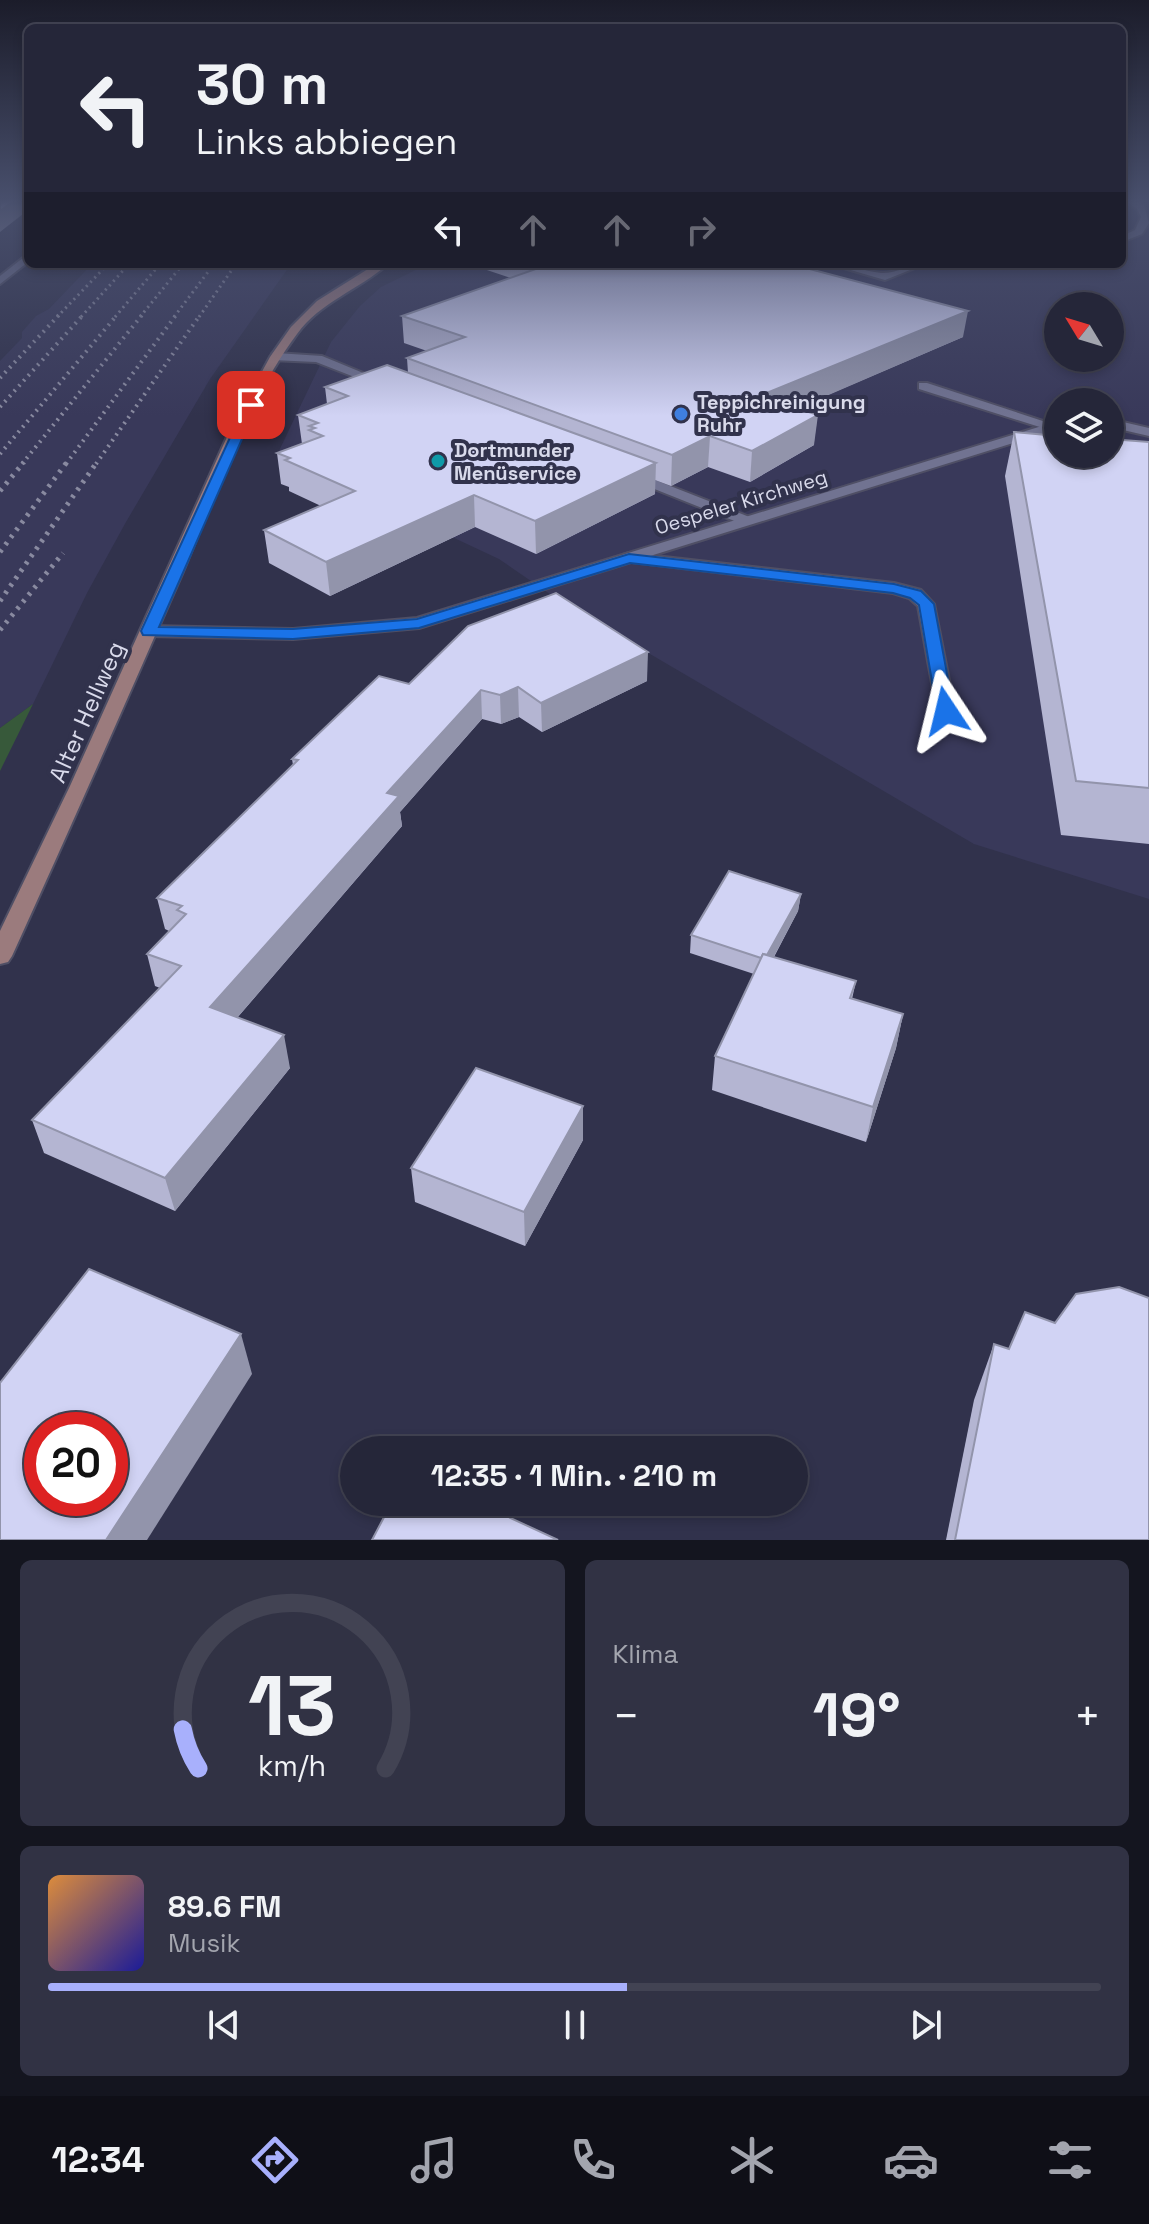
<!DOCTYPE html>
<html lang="de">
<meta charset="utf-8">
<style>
:root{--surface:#252639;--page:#313244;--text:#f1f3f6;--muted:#a3a5ae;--line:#424353;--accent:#a8b0fc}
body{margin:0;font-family:"Space Grotesk",sans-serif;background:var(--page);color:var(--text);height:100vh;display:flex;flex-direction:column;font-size:30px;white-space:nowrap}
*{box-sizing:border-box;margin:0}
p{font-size:26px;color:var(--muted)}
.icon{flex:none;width:44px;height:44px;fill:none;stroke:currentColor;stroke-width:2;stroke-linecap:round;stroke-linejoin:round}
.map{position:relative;height:1540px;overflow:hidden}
.drawer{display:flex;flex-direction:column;gap:20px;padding:20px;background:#14151f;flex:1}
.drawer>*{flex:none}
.guide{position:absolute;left:24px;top:24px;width:1102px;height:244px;border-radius:12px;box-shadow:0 4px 12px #0003,0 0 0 2px var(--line);background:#252639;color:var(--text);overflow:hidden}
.needle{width:52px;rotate:308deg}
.fabs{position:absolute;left:1044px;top:292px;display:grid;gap:16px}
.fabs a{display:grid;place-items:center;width:80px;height:80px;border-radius:50%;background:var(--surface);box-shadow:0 4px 12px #0003,0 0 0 2px var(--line);font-size:40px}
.speed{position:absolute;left:24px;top:1412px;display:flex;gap:16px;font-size:40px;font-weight:700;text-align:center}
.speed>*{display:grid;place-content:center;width:104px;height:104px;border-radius:50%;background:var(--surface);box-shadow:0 4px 12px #0003,0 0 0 2px var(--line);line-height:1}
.speed .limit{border:12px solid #d22;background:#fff;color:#111}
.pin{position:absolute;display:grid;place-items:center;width:68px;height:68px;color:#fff;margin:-34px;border-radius:16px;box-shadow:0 4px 12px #0006}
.me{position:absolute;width:88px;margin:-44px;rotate:350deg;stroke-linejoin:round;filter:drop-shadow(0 0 6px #0008)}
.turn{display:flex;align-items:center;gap:28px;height:168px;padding:0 40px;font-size:36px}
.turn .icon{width:104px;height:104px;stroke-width:2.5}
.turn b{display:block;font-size:56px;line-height:68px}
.lanes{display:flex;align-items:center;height:76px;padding:0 40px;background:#0003;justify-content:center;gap:40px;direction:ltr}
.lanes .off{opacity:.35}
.big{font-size:60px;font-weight:800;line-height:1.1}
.drawer .card{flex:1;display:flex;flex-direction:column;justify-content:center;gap:12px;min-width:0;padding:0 28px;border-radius:12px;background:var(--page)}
.drawer .dial{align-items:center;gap:0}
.dial svg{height:208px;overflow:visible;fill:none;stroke:var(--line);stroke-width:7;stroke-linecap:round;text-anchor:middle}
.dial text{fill:var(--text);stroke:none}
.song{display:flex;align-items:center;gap:24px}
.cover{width:96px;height:96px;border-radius:12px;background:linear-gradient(135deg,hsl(30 70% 55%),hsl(240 70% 35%))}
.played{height:8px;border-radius:4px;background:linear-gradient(90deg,var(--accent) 55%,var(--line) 55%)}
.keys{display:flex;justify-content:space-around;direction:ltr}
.heat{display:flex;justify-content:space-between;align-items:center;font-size:44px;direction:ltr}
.drawer .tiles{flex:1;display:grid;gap:20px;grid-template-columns:1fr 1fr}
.card:last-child{grid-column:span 2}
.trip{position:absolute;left:340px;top:1436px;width:468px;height:80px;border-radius:40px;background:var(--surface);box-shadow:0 4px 12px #0003,0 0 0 2px var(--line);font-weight:800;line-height:80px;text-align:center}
.tabs{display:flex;height:128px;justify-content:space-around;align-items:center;background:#0f0f17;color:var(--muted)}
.tabs .icon{width:56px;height:56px}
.tabs .on{color:var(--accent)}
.tabs b{font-size:36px;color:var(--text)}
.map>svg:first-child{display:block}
</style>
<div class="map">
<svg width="1149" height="1540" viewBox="0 0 1149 1540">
<rect width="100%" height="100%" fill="#31324c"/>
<g fill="#39395a" fill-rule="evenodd">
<path d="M1122,200H1149V899L974,844L563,603L499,559L277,455L331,342L360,306L381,287L428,264H1122ZM1058,306H1110V358H1058ZM1058,402H1110V454H1058Z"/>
<path d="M92,264H291L210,379L126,522L87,593L33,704L0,728V361L22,338V332L36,316L49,309Z"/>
</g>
<path fill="#37593a" d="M33,704L0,771V728Z"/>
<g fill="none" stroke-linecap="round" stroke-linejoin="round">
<defs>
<g id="lane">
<path d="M1124,200H1135L1144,205L1149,223L1142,234L1122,242V236L1135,230L1141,217L1137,209Z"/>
<path d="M830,264C848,264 863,271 881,273C895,274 910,264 925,264L885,280Z"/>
<path d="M276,353L322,356L390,384L380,387L316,362L272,360V354Z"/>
<path d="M919,383H927L1058,426L1046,429L919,389Z"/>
<path d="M632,471L752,518L755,521L752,524H742L627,478V472Z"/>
<path d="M629,553L894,583L921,590L934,604L955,711L946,717L937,711L918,606L909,598L893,593L623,561V555Z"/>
</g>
<g id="street">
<path d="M28,254V262L0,284V276Z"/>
<path d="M1110,419L1149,428V436L1110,427Z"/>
<path d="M1058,421V429L419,628L293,639L149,636L140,631L149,626L293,629L417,618Z"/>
</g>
<path id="secondary" d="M376,264H388C359,290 321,301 297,334C245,404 216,494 182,574C126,702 70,829 12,956L8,962L0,964V931L70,786L231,428L270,357L291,327L317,301Z"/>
</defs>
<use href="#lane" stroke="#4f4f65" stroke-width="4"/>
<use href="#street" stroke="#4f4f65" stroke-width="4"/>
<use href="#secondary" stroke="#4f4f65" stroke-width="4"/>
<use href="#lane" fill="#717391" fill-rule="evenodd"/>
<use href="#street" fill="#717391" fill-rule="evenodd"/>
<use href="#secondary" fill="#9b7b7d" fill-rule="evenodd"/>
<g stroke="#898aa0" stroke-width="3" stroke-dasharray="2 4" stroke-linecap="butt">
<path d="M57,317L108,264"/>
<path d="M81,317L129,264"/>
<path d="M115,317L160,264"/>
<path d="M140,317L183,264"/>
<path d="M174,317L214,264"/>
<path d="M199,317L236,264"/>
</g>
<g stroke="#898aa0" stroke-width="4" stroke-dasharray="2 5" stroke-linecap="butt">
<path d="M0,378L59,315"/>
<path d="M0,407L83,315"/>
<path d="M0,454L117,315"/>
<path d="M22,464L142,315"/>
<path d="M66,464L176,315"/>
<path d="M96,464L200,315"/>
</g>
<g stroke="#898aa0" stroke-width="5" stroke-dasharray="3 6" stroke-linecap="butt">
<path d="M0,491L24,462"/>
<path d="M0,552L67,462"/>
<path d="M0,601L97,462"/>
<path d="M0,630L63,553"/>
</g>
</g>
<g fill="#b4b5d2">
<path d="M469,264H791L963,337L797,408L814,445L750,482L708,467L671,486L655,480V494L536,554L475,527L330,596L269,563L264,530L321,506L289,491V487L281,484L277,453L302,444L298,415L327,404L325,387L408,373L407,358L427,351L404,343L402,316L511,278Z"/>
<path d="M1014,432L1149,442V844L1061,835L1005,476Z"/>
<path d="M647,681L542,732L519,717L501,724L482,719L400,812L402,826L237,1018L290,1068L175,1211L44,1153L32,1120L160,988L155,986L147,954L169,931L165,929L157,898L293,765L292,759L409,684Z"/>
<path d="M801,894L798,911L774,957L856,981L852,999L903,1014L896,1048L866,1142L712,1090L715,1056L754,974L690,953L691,935Z"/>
<path d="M583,1106V1140L525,1246L415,1202L411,1168Z"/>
<path d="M994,1344L1149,1540H946L974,1400Z"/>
</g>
<g fill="#9294ab">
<path d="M15,200H28V210L0,232V211Z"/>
<path d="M968,311L963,337L757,426L759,396Z"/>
<path d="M818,415L814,445L750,482L752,451Z"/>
<path d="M710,436L708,467L671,486L672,455Z"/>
<path d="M656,463L655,494L536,554L535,521Z"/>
<path d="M474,495L475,527L330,596L326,562Z"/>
<path d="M648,652L647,681L542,732L541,703Z"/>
<path d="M518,687L519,717L501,724L500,695Z"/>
<path d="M481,690L482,719L400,812L402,826L218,1040L210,1007L387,793Z"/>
<path d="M801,894L798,911L763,977L765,959Z"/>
<path d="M903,1014L896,1048L866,1142L873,1107Z"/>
<path d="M284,1035L290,1068L175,1211L165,1178Z"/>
<path d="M583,1106V1140L525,1246L524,1212Z"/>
<path d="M241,1334L252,1374L147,1540H106Z"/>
</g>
<g fill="#d1d3f4" stroke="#9294ab" stroke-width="2" fill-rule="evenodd">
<path d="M0,200H15L0,211Z"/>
<path d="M545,264H791L968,311L759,396L818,415L752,451L710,436L672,455L407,358L465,337L402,316L547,265Z"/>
<path d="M387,365L656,463L535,521L474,495L326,562L264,530L355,491L285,460L290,458L277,453L323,436L309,430L315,428L309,426L318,423L298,415L348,396L325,387Z"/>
<path d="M1014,432L1058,436V454H1110V439L1149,442V788L1076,781Z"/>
<path d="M556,593L648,652L541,703L518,687L500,695L481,690L387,793L399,796L210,1007L284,1035L165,1178L32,1120L181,966L147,954L186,914L177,910L182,906L157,898L298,760L292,759L379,676L409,684L468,626Z"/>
<path d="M729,871L801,894L767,955L763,954L761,958L691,935Z"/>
<path d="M763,954L856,981L850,998L903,1014L873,1107L715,1056Z"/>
<path d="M476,1068L583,1106L524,1212L411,1168Z"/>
<path d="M89,1269L241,1334L106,1540H0V1383ZM42,1430H110V1498H42Z"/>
<path d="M1119,1287L1149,1298V1540H955L994,1344L1009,1349L1025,1312L1055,1323L1076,1294Z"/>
<path d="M392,1502H476L558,1540H372Z"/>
</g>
<linearGradient id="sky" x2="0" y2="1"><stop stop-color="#1b1c2a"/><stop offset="0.48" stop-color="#484f6c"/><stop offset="1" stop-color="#484f6c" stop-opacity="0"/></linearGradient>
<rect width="1149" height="416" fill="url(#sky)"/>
<path fill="#1a73e8" stroke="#114b97" stroke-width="2" d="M251,401L257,405L159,627L293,629L417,619L629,554L894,584L921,591L934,604L954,711L946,716L937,711L919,605L910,598L893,593L630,563L419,628L293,639L143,635L141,631L245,405Z"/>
<circle fill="#3f7fe0" stroke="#31324c" stroke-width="3" cx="681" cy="414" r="8"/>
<circle fill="#0f9aa8" stroke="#31324c" stroke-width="3" cx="438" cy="461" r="8"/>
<g text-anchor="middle" stroke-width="8" stroke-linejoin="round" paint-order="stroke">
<g font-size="20" font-weight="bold" fill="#d9daeb" stroke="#31324c" text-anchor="start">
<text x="697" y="409">Teppichreinigung<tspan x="697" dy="23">Ruhr</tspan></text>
<text x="454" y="457">Dortmunder<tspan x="454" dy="23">Menüservice</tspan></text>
</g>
<g font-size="20" fill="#d9daeb" stroke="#31324c">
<text transform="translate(741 502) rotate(-17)" y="7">Oespeler Kirchweg</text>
</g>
<g font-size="24" fill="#d9daeb" stroke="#31324c">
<text transform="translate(87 712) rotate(-66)" y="8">Alter Hellweg</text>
</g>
</g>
</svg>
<div class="fabs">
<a><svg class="needle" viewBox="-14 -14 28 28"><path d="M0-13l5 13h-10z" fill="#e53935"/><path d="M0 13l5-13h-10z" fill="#a3a5ae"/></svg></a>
<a><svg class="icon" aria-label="layers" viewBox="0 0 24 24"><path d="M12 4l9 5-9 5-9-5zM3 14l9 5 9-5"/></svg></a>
</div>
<div class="speed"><div class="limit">20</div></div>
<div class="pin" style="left:251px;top:405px;background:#d93025"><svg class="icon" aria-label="arrive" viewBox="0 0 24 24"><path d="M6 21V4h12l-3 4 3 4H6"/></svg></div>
<svg class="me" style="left:946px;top:711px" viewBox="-20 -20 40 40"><path d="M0-17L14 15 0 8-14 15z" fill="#1a73e8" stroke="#fff" stroke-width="4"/></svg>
<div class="trip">12:35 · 1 Min. · 210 m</div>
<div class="guide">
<div class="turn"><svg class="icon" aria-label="left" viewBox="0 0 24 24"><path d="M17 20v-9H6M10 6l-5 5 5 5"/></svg><div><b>30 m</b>Links abbiegen</div></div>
<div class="lanes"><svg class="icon" aria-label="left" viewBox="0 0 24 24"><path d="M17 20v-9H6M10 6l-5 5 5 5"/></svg><svg class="icon off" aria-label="ahead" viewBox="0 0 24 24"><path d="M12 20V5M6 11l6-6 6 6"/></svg><svg class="icon off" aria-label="ahead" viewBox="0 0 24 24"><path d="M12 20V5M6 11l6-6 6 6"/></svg><svg class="icon off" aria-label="right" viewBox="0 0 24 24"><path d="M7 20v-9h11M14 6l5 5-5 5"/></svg></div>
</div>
</div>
<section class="drawer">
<div class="tiles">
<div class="card dial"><svg viewBox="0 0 100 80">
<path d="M14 69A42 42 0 1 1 86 69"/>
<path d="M14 69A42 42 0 0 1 8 54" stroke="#a8b0fc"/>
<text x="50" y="56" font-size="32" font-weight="700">13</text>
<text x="50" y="72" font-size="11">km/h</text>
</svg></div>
<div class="card"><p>Klima</p>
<div class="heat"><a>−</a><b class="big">19°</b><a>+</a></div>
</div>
<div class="card">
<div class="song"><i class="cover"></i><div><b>89.6 FM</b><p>Musik</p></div></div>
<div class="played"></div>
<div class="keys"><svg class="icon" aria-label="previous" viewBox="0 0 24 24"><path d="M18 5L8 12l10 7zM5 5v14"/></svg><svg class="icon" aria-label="pause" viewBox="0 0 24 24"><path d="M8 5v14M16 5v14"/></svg><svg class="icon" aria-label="next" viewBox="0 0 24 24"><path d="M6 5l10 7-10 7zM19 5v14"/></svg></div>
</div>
</div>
</section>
<nav class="tabs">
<b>12:34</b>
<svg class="icon on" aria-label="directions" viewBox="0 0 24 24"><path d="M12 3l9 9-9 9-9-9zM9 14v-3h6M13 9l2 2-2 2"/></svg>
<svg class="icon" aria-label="music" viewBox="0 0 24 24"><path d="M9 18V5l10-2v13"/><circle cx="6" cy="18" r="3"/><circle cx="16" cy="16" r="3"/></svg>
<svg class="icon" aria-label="phone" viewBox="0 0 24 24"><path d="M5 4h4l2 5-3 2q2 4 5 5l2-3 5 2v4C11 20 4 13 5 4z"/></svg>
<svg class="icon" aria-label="climate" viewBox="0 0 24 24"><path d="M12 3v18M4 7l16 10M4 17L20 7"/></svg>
<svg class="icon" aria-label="car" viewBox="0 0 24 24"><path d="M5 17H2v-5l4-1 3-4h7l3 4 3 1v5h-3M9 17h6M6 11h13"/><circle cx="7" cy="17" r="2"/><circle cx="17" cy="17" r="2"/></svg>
<svg class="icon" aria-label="filters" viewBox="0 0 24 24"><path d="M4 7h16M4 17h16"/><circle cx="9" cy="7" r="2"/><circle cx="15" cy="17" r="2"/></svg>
</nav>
